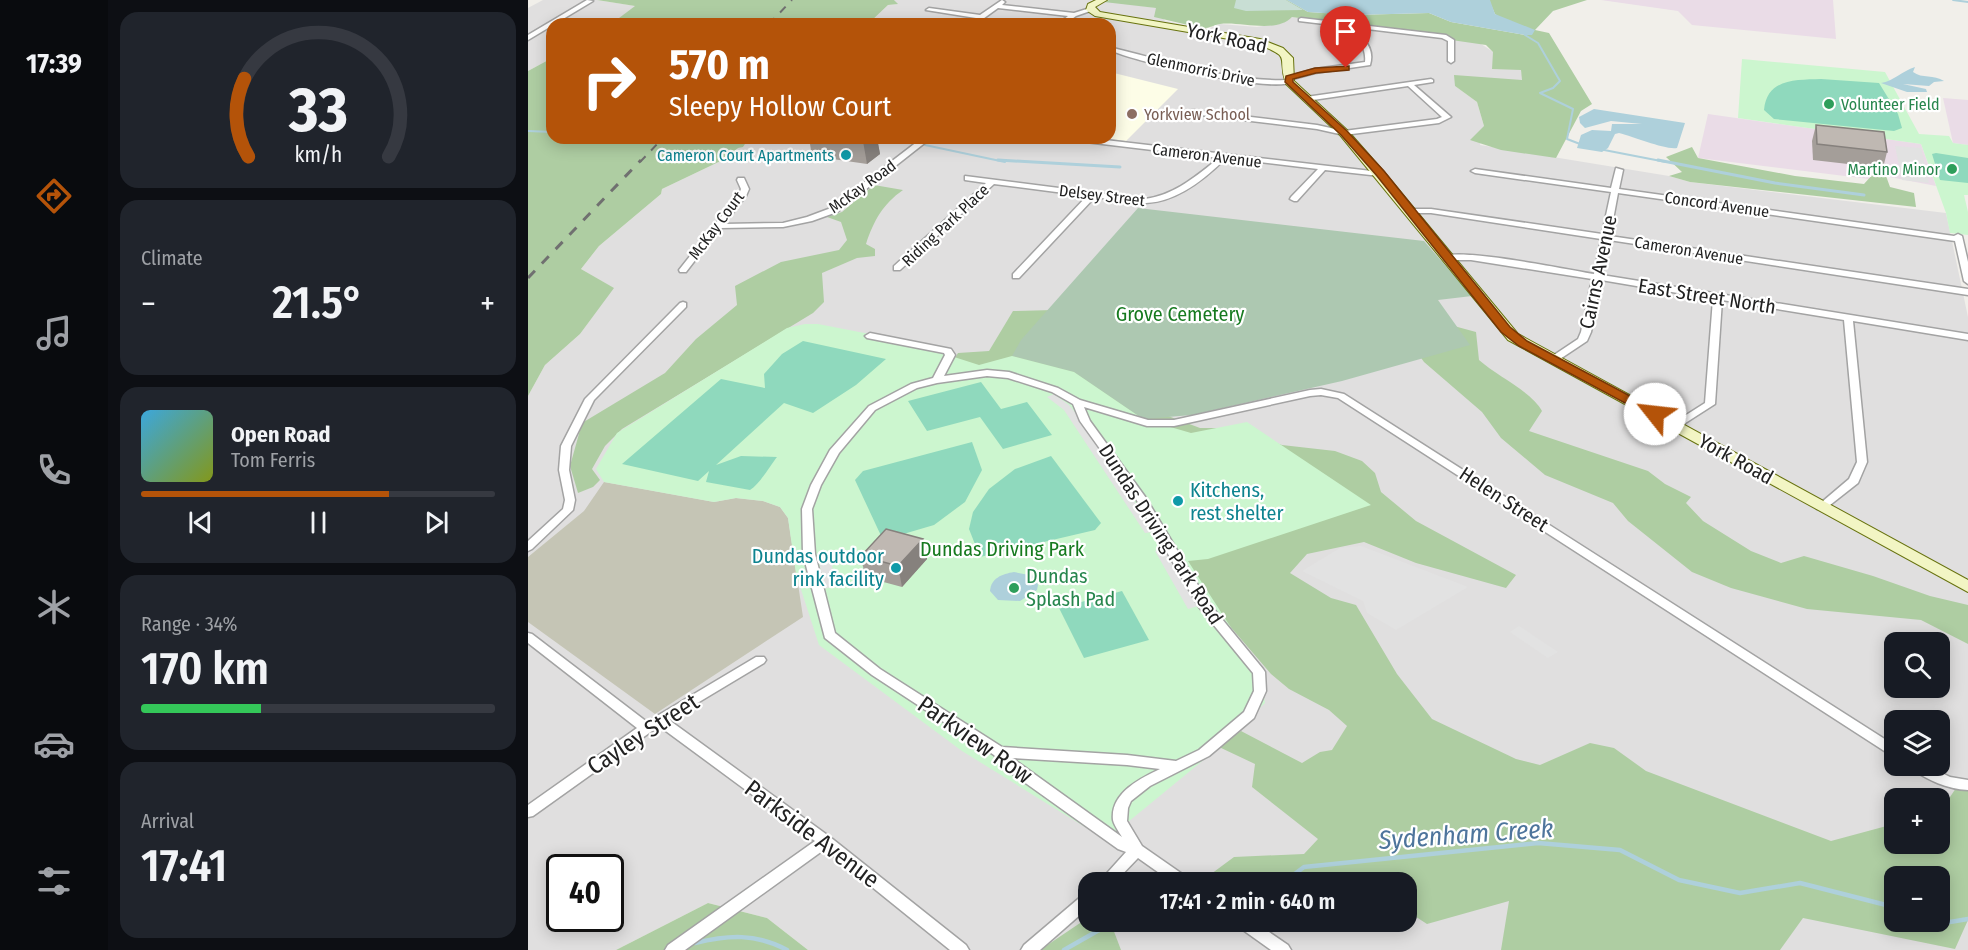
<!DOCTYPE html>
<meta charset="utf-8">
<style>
:root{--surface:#171b24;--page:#20242c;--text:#f1f3f6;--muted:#9ea1a6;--line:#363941;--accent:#b45309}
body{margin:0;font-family:"Fira Sans Condensed",sans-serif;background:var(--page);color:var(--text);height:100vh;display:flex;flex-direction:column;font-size:22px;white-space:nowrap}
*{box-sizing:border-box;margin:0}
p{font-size:20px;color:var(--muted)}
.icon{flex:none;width:33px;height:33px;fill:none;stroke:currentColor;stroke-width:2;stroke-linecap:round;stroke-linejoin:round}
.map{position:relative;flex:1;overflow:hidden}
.sheet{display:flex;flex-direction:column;gap:12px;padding:12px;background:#0d0f14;width:420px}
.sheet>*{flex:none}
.hud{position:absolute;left:18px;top:18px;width:570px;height:126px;border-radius:18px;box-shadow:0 3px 15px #0003;background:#b45309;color:#fff;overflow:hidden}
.fabs{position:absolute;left:1356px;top:632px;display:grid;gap:12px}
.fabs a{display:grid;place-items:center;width:66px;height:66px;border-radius:12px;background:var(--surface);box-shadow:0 3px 15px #0003;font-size:30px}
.speed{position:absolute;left:18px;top:854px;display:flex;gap:12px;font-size:30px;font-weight:700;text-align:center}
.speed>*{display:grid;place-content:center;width:78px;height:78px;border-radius:50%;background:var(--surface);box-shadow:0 3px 15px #0003;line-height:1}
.speed .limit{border:3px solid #111;border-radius:9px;background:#fff;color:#111}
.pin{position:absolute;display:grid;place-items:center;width:51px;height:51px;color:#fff;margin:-62px -26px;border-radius:50% 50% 50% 0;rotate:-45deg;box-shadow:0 0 6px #0007}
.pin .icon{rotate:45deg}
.me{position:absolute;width:66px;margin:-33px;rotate:299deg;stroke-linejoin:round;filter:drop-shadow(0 0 4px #0008)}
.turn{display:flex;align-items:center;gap:21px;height:126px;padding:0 24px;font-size:27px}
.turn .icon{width:78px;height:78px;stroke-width:2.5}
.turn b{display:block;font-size:42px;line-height:51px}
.big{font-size:45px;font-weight:600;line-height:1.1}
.sheet .widget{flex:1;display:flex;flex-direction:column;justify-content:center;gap:9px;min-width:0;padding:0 21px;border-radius:18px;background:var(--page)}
.sheet .dial{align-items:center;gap:0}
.dial svg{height:156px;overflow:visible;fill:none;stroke:var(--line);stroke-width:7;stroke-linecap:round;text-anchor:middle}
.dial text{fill:var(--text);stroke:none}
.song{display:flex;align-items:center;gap:18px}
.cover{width:72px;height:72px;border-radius:9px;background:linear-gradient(135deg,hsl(200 70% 55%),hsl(70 70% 35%))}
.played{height:6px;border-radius:3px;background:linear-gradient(90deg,var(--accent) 70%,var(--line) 70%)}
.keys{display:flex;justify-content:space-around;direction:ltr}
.heat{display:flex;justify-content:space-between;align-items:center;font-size:33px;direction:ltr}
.charge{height:9px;border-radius:4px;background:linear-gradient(90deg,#34c759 34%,var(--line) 0)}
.trip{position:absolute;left:550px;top:872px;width:339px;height:60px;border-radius:18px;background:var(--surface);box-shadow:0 3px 15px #0003;font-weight:600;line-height:60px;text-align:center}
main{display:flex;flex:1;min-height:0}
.tabs{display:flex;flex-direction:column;width:108px;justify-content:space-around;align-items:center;background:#090b0e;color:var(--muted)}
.tabs .icon{width:42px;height:42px}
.tabs .on{color:var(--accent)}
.tabs b{font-size:27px;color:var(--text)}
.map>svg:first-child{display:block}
</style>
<main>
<nav class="tabs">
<b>17:39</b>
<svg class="icon on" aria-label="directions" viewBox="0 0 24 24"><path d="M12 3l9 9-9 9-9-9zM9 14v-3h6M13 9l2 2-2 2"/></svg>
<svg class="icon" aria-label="music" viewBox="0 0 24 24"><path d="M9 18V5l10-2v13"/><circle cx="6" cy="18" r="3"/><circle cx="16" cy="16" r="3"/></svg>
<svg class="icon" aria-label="phone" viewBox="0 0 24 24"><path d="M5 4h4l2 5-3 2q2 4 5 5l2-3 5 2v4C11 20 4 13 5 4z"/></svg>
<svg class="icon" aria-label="climate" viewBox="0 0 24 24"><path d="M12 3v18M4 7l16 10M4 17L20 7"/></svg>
<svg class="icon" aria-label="car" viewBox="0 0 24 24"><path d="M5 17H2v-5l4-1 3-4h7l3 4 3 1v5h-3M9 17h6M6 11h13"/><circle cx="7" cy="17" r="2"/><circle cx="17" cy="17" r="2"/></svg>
<svg class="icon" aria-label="filters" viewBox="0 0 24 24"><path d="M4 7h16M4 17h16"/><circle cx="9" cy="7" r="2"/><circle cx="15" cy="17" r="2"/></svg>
</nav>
<section class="sheet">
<div class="widget dial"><svg viewBox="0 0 100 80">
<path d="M14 69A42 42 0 1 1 86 69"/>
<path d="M14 69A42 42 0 0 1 12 29" stroke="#b45309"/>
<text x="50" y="56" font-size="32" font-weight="700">33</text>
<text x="50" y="72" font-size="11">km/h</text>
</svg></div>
<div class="widget"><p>Climate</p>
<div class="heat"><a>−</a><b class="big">21.5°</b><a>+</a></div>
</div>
<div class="widget">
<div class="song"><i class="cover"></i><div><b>Open Road</b><p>Tom Ferris</p></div></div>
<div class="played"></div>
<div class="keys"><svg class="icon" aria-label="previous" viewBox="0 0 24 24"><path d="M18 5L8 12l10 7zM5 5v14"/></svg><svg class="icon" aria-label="pause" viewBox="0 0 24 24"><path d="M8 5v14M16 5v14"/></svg><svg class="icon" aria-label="next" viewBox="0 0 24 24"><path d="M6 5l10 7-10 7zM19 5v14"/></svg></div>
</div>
<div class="widget"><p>Range · 34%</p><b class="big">170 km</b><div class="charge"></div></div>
<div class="widget"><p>Arrival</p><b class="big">17:41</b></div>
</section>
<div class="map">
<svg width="1440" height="950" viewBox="0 0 1440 950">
<rect width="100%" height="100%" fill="#f1efea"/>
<g fill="#e0dfdf" fill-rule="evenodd">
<path d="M15,0H69L108,6L83,24H24V58L0,71V8Z"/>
<path d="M366,0H581L578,1L629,8L637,21L673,28L680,29L692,24L729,27L754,23L764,17L950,42L993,70L995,80L927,86L949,102L956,126L952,145L1141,176L1162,182L1418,213L1440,317V950H280L239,918L180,903L88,950H0V396L17,365L52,334L85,288L53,269L71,246L133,194L134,189L199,158L210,147H215L221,138H582V24H340L360,5L369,4ZM1366,642H1412V687H1366ZM1366,720H1412V765H1366ZM1366,798H1412V843H1366ZM32,867H82V918H32ZM1366,876H1412V921H1366ZM561,882H879V921H561Z"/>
</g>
<g fill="#eadce7">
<path d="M1073,0H1305L1308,39L1164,25L1150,11Z"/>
<path d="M1415,98L1440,100V145L1425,143Z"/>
<path d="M1180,114L1393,144L1408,186L1346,174L1341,179L1170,158Z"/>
</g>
<path fill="#fdfde7" d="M582,72L650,89L598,141L575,138H582Z"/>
<path fill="#c5c5b5" d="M76,482L186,502L208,498L235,501L252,507L260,518L275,617L127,714L0,622V557L56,511Z"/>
<g fill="#aecda2" fill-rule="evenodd">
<path d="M69,0H366L370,4L360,5L340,24H83L107,6Z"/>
<path d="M581,0H759L780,12L826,15L901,13L923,22L997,35L967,14L961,0H1059L1025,11L1007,30L1021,33L1064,104L1053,111L1028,158L973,150L942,140L956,126L949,102L927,86L926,75L994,80L993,70L964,69L965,52L958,45L764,17C748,34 712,21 692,24C685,25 681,29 673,28L626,17L628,8L576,2Z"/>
<path d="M24,58V138H221L215,147L210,148L199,158L134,189L133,194L71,246L53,269L86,288L52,334L17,365L0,396V71Z"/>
<path d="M1164,147L1170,158L1267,176L1336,184L1345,174L1358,176L1362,187L1386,193L1388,207L1162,182L1141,176L1154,172L1138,157Z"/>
<path d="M346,185L375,190C355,204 346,220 338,244L347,249V256L329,258L294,273L296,302L285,313L94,429L77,446L64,469L72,480L65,487L50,493L42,466L54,423L137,373L168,339L209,305L207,286L253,262L311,250L319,240L313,222L299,217L314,212Z"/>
<path d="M526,310L587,396L672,428H704L754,445L807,451L834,461L847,473L853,492L888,521L988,575L978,588L888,563L836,542L779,554L762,573L803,598L828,605L869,674L904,719L988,759L1012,765L1062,743L1086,748L1118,771L1303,841L1366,824V843H1412V812L1430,785L1440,783V920L1427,949L1275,918L1252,950H973L981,901L899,924L879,911V882H831L820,875L800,872L788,882H685L683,874L706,857L776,854L790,839L724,787L727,764L691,747L713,731L774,763L792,752L804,750L819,726L801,710L761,689L743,674L682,603L657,556L419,371L430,353L461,351L485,311ZM1366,876H1412V921H1366Z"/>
<path d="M889,316L948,332L951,360C969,376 1004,392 1014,411L1001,431L1120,471L1137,484L1163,497L1158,503L1175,521L1223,551L1253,563L1276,556L1345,576L1402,596L1440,605V644L1393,620L1279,609L1203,588L1164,572L1100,521L1085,503L1017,475L973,438L954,412L896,362L872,328Z"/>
<path d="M180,903L239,918L280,950H88Z"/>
<path d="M561,917V921H582L593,950H512Z"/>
</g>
<path fill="#c8ded4" d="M708,0H758L775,10L718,11L706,8Z"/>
<path fill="#adc8b1" d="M610,208L896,241L944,296L910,300L942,345L814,381L664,415L615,419L546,372L484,356L493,340Z"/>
<g fill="#ccf6cf">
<path d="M1214,59L1357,72L1391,134L1421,136L1425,143L1440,145V195H1436L1440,212V235L1422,233L1418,213L1393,144L1210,118Z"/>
<path d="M277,324H290L419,349L423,356L451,365L484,356L546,372L615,419L663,433L719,422L843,505L680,559L660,561L733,674L737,703L689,749L578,840L434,751L291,645L268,574L260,518L252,507L235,501L208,498L186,502L76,482L68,469L89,433L259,328Z"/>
</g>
<g fill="#8fd9bd">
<path d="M1293,79L1351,83L1370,114L1374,128L1366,131L1246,119L1236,110C1239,78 1268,80 1293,79Z"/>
<path d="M1408,153L1440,158V183L1412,180L1404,154Z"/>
<path d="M275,341L358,359L328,385L285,413L256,403L188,465L213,456L249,457C242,466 231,485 222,490L178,482L181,471L170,481L94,464L193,379L237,388L236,374L254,354Z"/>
<path d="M453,382L473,409L499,402L524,435L475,449L452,417L399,431L380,401Z"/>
<path d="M444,442L454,470L437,502L406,525L355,540L327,480L335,471Z"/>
<path d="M523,456L573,523L567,530L452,557L441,529L445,512L461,489L487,469Z"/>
<path d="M594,591L621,640L556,658L531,608Z"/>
</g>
<g fill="#e2e2e2">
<path d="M1367,146L1393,148L1401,183L1374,180Z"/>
<path d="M526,394L541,405L558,426L626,532L617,533L536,410L519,397Z"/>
<path d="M833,546L940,587L868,630L839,613L835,601L774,571L812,548Z"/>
<path d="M637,549L670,606L660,609L627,551Z"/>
<path d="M303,558L307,586L296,589L291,560Z"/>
<path d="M991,626L1030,652L1020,658L982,632Z"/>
</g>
<g fill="#aed0db">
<path d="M759,0H962L967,14L1007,30L1004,35H997L923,22L901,13L826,15L780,12Z"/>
<path d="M1387,67L1385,72C1394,79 1406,74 1416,81L1406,82L1401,86L1375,84L1398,89L1399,92H1379L1353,83C1366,81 1374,71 1387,67Z"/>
<path d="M1066,109L1157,123L1149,148C1137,150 1107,137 1091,133L1087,134L1080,148L1074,152L1049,148L1053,135L1064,130L1083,131L1084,124H1114L1083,121L1057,128L1052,123L1051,117Z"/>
<path d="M486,572L506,576L510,585L509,590L492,601L470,600L462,591C463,578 474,574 486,572Z"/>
</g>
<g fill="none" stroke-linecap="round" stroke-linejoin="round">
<g stroke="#aed0db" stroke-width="2">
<path d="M1425,0L1440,2"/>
<path d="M997,35L1010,43L1032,81L1025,88L1012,93L1045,109L1039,139L1052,144"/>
<path d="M0,131L24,132"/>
<path d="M207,138H226"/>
<path d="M261,138L284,139"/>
<path d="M346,141L385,143"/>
<path d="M397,145L477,162"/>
<path d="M1071,149L1138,162"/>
</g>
<g stroke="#aed0db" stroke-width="3">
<path d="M470,160L592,167"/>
<path d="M1130,160L1247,183L1336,195"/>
</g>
<g stroke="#aed0db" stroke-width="4.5">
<path d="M756,882L776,867L1010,843L1092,850L1151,880L1212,893L1272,883L1366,907"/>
<path d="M1412,919L1422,922L1440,919"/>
<path d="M167,943C200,935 228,933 259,950"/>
<path d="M536,950L587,921"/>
</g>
<defs>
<g id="street">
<path d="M59,0L65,1L0,40V35Z"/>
<path d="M474,0L477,2L474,5L546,13L562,8L565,10L548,16L537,24H530L540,16L470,8L448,24H441L448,18L398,10L401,8L452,15Z"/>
<path d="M773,18L918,35L926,40V61L923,63L920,61V41L914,38L814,26C831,33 848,45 842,65L787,73L761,80L764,82C744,93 606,62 582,50L585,48C643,62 701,82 761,80L758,78L759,77L787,69L837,62C839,44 826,36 811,29L810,28L813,26L771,21V19Z"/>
<path d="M903,79L905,80V82L886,85L923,117L911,123L816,135L789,129L664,114L661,112L664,110L789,125L816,131L909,119L914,117L880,86L778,101L775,99L778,97Z"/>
<path d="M394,138H403L309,212L284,221L255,227L192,228L158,272H152L151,270L211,194L213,189L209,180L210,178H216L221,189L218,196L196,224L255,223L279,217L303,208Z"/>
<path d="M537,138H560L852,172L856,174L852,176L797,170L769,201H766L762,199L763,197L790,169L698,158C677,179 649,202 618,203C601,204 583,199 567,197L491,278H485V274L559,196L466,184L372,270H366V266L458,183L437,180V176L617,199C647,195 668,176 691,158L541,140Z"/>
<path d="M1088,168L1095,170L1091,189L1426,236L1430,234L1434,236L1440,262V284L1436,281L1427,241L1090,193L1082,236L1440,289V295L1081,240L1074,275L1440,334V340L1325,321L1339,462L1330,483L1297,509H1289L1288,507L1321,479L1329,462L1316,320L1194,300L1187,404L1148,429L1143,426L1144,424L1177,403L1185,299L1073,280L1063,332L1059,341L1029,361H1023L1021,359L1023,357L1050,339L1053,332L1064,279L943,260H918L914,257C930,247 1041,270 1066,274L1073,239L903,213H882L878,211L882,209H903L1074,234L1083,192L947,173L943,171L947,169L1083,188Z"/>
<path d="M155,302L158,303V307L66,400L43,446L41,470L47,500L45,510L4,549L0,551V541L35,509L37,500L31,470L33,446L57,399L152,303Z"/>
<path d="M342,333L423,349L427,355L416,376L459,370L481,372L530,388L552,400L620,420H646L782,390L793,389L816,394L1366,745V756L1361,754L810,398L793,395L782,396L646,426H619L556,407L562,421L618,498L680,602L735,669L737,672L738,691L726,718L681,756L622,786L603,801L600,808L599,821L614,846L660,878L662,882H644L610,858L587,882H571L598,852L590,849L478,769L466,755L344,675L297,638L275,554L274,509L283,485L302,450L341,406L383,384L405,378L417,355L416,353L339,338L337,336ZM459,376L480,378L524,392L545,404L552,421L608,499L671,607L725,673L726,691L716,712L671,750L648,761L599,755L474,747L352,669L307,633L287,554L284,509L293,485L311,453L347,410L389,388L409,383ZM484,758L599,765L632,769C613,778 582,793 585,820C586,825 591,832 594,837Z"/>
<path d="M0,633L4,634L119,722L228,657H236L238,660L236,663L141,720L302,837L438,945L441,950H422L297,849L157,950H137L140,945L287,841L131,726L5,816L0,817V805L109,728L0,643Z"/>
<path d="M1381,765H1398L1422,777L1440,780V790C1418,789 1401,780 1383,769Z"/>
<path d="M561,892V907L512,950H493L496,945L556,894Z"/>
<path d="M706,921H725L760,945L763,950H743L708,925Z"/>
</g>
<path id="secondary" d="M568,0H579L567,7L572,12L732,39L755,48L765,58L766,81L820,131L856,172L990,334L1440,580V592L980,340L812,135L758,84C748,55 766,59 730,44L567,16L558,10L560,4Z"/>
</defs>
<use href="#street" stroke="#a3a3a3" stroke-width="3"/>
<use href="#secondary" stroke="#68730f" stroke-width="2"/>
<use href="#street" fill="#fff" fill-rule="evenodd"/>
<use href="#secondary" fill="#f2f5c4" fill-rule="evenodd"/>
<g stroke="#707070" stroke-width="2" stroke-dasharray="8 8" stroke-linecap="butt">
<path d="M241,24L264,0"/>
<path d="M112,162L135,138"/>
</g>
<path stroke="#707070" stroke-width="3" stroke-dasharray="10 10" stroke-linecap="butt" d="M0,278L113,160"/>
</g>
<g fill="#a49e99">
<path d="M1288,125L1359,152L1355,168L1285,160L1284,141Z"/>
<path d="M281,138H349L352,154L339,164L284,156Z"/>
<path d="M395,539L399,559L374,587L337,577L333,556Z"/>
</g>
<g fill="#86817d">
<path d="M338,138H349L352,154L339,164L335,141Z"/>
<path d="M395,539L399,559L374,587L370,566Z"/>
</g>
<g fill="#bfb8b2" stroke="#86817d" stroke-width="1.5">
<path d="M1288,125L1356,132L1359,152L1289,144Z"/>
<path d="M317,138H338L335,141Z"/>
<path d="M358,529L395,539L370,566L333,556Z"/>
</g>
<path fill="#b45309" stroke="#753606" stroke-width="1.5" d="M821,66V70L788,73L765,79V82L819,131L856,171L982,327L999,341L1132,412V417H1123L991,346L973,332L849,176L813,135L757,82L758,76L787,68Z"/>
<g fill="#2e9e5b" stroke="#fff" stroke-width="2">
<circle cx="1301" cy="104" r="6"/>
<circle cx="1424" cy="169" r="6"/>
<circle cx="486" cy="588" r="6"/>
</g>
<circle fill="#8d6e63" stroke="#fff" stroke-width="2" cx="604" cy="114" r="6"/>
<g fill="#0f9aa8" stroke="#fff" stroke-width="2">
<circle cx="318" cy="155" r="6"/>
<circle cx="650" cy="501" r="6"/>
<circle cx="368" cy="568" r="6"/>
</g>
<g text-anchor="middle" stroke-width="4.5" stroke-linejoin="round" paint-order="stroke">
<g font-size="16" fill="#222" stroke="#fff">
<text transform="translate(673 69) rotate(12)" y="6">Glenmorris Drive</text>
<text transform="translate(679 155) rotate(7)" y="6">Cameron Avenue</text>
<text transform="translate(334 186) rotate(-36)" y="6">McKay Road</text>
<text transform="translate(574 195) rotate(7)" y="6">Delsey Street</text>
<text transform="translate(1189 204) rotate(8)" y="6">Concord Avenue</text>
<text transform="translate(188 225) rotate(-53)" y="6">McKay Court</text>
<text transform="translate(417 225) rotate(-43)" y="6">Riding Park Place</text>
<text transform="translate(1161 250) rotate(9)" y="6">Cameron Avenue</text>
</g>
<g font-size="16" fill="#27864d" stroke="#fff" text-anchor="start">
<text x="1313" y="110">Volunteer Field</text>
<text x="1412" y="175" text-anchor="end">Martino Minor</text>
</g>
<g font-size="16" fill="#785e54" stroke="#fff" text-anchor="start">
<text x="616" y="120">Yorkview School</text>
</g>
<g font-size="16" fill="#0d838f" stroke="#fff" text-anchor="end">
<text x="306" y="161">Cameron Court Apartments</text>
</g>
<g font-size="20" fill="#222" stroke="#fff">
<text transform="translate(699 38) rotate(12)" y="7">York Road</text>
<text transform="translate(1070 272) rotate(-78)" y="7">Cairns Avenue</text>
<text transform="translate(1179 296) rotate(9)" y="7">East Street North</text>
<text transform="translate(1208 459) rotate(29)" y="7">York Road</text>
<text transform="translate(976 499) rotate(33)" y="7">Helen Street</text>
<text transform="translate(633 534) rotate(57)" y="7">Dundas Driving Park Road</text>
</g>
<g font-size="20" fill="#167a1f" stroke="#fff">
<text x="652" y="321">Grove Cemetery</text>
<text x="474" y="556">Dundas Driving Park</text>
</g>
<g font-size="20" fill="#0d838f" stroke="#fff" text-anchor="start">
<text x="662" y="497">Kitchens,<tspan x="662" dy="23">rest shelter</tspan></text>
<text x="356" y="563" text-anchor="end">Dundas outdoor<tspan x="356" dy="23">rink facility</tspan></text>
</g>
<g font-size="20" fill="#27864d" stroke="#fff" text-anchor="start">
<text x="498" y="583">Dundas<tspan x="498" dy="23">Splash Pad</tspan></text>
</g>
<g font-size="24" fill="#222" stroke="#fff">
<text transform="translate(115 734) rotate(-33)" y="8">Cayley Street</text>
<text transform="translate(447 740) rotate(35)" y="8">Parkview Row</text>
<text transform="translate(284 834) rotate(37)" y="8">Parkside Avenue</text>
</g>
<g font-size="26" font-style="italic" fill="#4e759c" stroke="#fff">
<text transform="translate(938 834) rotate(-4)" y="9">Sydenham Creek</text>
</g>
</g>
</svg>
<div class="fabs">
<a><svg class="icon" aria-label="search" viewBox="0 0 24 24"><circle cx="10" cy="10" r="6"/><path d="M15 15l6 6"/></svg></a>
<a><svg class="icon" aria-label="layers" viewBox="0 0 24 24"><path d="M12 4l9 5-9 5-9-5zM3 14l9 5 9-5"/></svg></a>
<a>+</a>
<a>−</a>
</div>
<div class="speed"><div class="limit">40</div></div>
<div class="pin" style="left:818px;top:68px;background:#d93025"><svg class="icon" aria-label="arrive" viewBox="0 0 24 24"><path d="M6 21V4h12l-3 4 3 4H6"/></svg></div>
<svg class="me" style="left:1127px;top:414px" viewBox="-20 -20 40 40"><circle r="19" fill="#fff"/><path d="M0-13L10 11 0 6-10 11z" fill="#b45309"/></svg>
<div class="trip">17:41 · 2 min · 640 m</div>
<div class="hud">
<div class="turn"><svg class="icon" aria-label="right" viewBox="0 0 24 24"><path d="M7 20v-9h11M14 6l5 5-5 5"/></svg><div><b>570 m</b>Sleepy Hollow Court</div></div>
</div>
</div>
</main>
